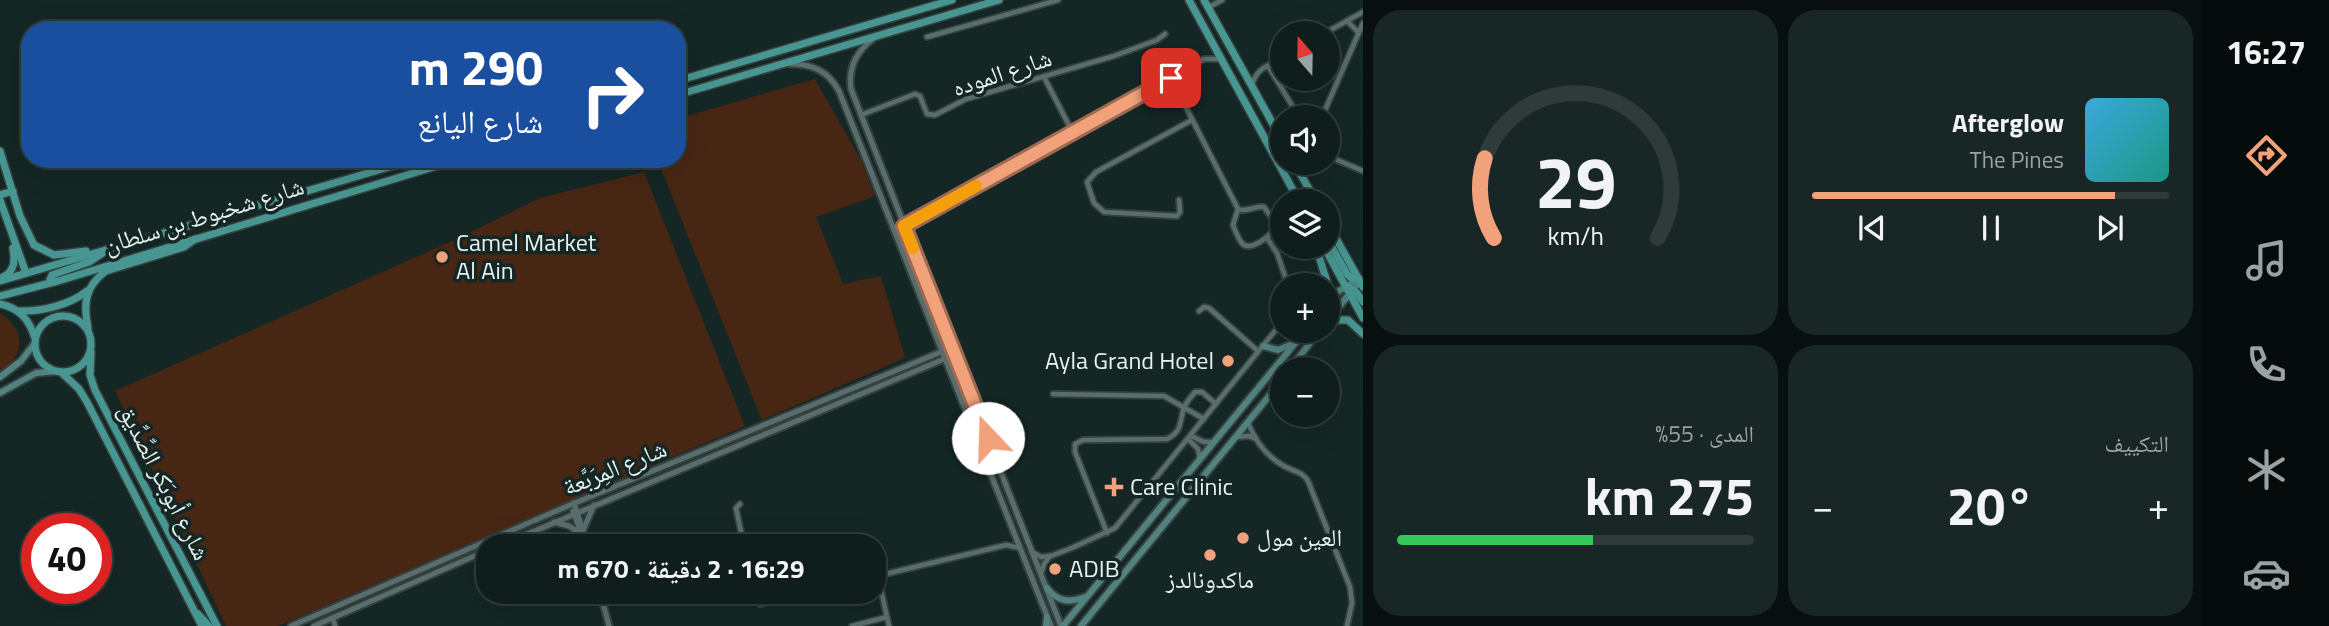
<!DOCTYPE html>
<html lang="ar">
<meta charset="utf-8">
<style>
:root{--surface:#0f1d1c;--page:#182625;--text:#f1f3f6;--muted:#9ba2a3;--line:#2f3b3b;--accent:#f1a27b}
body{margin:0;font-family:"Titillium Web","Noto Naskh Arabic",sans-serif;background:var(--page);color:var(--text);direction:rtl;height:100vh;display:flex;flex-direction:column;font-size:26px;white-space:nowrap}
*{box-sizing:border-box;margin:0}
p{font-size:23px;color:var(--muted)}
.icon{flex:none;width:38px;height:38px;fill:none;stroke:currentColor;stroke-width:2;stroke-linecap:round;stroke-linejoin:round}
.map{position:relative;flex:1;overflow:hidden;direction:ltr}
.panel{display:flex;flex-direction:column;gap:10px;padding:10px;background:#08100f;width:840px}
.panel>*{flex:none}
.top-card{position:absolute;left:21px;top:21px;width:665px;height:147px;border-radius:28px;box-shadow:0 7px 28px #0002,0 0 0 2px var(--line);direction:rtl;background:#1a4fa0;color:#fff;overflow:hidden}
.needle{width:46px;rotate:340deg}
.controls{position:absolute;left:1270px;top:21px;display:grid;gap:14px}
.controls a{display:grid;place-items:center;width:70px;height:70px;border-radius:50%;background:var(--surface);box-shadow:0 7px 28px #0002,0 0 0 2px var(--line);font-size:35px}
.speed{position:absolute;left:21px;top:513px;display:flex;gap:14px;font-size:35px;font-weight:700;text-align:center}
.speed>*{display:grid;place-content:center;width:91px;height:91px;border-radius:50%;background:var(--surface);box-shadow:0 7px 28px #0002,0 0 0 2px var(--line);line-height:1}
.speed .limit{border:10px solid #d22;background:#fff;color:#111}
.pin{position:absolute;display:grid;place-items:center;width:60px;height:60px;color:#fff;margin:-30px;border-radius:14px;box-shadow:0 4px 10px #0006}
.me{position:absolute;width:77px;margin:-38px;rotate:339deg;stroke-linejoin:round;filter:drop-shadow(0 0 5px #0008)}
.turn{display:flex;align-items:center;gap:24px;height:147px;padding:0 28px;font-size:32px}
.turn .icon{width:91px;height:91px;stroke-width:2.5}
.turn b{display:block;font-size:49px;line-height:60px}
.big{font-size:52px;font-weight:700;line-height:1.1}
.panel .card{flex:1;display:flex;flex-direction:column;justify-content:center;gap:10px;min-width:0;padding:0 24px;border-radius:28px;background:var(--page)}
.panel .dial{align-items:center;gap:0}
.dial svg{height:182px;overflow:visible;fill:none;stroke:var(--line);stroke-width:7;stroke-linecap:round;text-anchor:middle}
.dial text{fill:var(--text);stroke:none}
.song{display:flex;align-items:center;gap:21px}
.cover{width:84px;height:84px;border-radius:10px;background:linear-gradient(135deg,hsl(200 70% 55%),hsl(170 70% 35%))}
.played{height:7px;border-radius:4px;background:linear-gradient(90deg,var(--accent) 85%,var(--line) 85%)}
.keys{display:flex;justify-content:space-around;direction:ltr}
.heat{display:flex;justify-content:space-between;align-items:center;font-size:38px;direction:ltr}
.charge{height:10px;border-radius:5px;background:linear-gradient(90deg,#34c759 55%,var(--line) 0)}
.panel .tiles{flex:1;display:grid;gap:10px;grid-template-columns:repeat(2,1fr)}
.trip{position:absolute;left:476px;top:534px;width:410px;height:70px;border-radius:28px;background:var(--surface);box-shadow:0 7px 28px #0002,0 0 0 2px var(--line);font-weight:700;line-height:70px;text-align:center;direction:rtl}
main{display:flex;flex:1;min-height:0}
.tab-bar{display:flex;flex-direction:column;width:126px;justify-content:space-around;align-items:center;background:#060c0b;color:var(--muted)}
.tab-bar .icon{width:49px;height:49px}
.tab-bar .active{color:var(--accent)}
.tab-bar b{font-size:32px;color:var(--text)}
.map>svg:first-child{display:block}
</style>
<main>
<nav class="tab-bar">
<b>16:27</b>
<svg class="icon active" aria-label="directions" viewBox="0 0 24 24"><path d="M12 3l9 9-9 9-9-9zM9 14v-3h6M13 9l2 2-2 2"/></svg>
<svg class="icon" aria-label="music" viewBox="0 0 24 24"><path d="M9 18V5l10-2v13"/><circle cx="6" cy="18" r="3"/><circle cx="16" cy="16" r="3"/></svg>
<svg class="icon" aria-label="phone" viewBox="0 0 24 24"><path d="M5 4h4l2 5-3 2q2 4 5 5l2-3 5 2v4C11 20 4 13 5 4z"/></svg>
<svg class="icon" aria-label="climate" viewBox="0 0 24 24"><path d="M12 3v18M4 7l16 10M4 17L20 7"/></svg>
<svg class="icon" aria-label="car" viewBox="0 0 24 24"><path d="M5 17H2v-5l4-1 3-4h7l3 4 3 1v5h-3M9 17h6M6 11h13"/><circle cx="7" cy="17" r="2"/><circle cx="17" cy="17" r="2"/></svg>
</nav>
<section class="panel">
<div class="tiles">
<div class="card">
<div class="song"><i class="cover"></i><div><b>Afterglow</b><p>The Pines</p></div></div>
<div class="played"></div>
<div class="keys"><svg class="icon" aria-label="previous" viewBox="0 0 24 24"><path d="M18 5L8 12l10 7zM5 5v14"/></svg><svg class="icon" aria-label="pause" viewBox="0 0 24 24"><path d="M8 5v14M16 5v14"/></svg><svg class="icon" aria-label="next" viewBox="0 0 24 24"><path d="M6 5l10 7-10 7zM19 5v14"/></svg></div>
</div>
<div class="card dial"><svg viewBox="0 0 100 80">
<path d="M14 69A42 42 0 1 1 86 69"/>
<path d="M14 69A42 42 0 0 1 10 34" stroke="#f1a27b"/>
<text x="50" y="56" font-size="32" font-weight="700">29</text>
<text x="50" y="72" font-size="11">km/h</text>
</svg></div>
<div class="card"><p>التكييف</p>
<div class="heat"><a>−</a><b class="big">20°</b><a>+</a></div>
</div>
<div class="card"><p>المدى · 55%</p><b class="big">275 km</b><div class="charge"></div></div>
</div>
</section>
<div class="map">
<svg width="1363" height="626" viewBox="0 0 1363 626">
<rect width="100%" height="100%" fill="#142725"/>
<g fill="#482614">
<path d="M815,79L861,160L875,196L816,217L843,284L881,276L905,358L762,420L657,159H677V119Z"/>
<path d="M644,172L745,426L278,626H226L115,391L452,241L540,198Z"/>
<path d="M0,313C27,331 25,355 0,374Z"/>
</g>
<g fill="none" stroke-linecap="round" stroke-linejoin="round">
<defs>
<g id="minor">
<path d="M1209,7L1222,0"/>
<path d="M1347,21L1358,32"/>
<path d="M1325,33L1363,12"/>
<path d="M927,37L1058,0"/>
<path d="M1268,66L1299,117"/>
<path d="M1044,77L1073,133"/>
<path d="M1171,78L1238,209L1233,225C1235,230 1239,242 1244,245C1253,250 1269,236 1274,230L1273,220L1264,207C1255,205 1248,213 1238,209"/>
<path d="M1252,86C1255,69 1269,65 1283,58"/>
<path d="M861,115L915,94L920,96L927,114L935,115L966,99L1114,56L1157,40L1165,34"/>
<path d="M1322,117L1363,23"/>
<path d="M1328,156L1363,171"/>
<path d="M1179,200L1180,212L1177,216L1104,212L1094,203L1087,182L1096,172L1192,120"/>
<path d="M895,230L1204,59H1220"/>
<path d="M1267,238L1277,253L1288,285"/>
<path d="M1199,311L1204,307L1209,308L1258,351"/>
<path d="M1275,317L1283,307"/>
<path d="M1053,394L1164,396L1204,419"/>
<path d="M1248,423C1255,440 1267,457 1284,466C1294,472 1302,471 1308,481L1350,587L1352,603L1347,626"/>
<path d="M1191,436L1204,442H1214"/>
<path d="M1237,437L1249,436L1256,439"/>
<path d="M1188,439L1198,449L1200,458"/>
<path d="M740,504L736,508L744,546"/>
<path d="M1107,533L1075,452V444L1083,440L1167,439C1183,431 1179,422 1184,408C1186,402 1191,397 1195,392H1202L1216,404"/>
<path d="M1032,552L1041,557L1051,556L1074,547L1115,528L1283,321"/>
<path d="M1041,573L1044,564L1050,556"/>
<path d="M878,576L889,626"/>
<path d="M873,577L1006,545L1020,548"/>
<path d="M754,592L756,601L760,604L813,592"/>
<path d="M333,618L335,626"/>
<path d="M852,626L887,617"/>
</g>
<g id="tertiary">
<path d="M873,39C857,51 848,68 851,89L1061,626"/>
<path d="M790,64C813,64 828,71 839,91L1051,626"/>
<path d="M948,355L974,410"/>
<path d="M574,503L583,531"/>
<path d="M573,511L586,546"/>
<path d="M554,522L569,526L580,533"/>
<path d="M584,528L594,505"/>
<path d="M499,546L956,354"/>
<path d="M600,592L609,626"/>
<path d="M291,626L570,505L953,347"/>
<path d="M314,626L488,550"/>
</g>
<g id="secondary">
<path d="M1328,303L1339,291L1359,279"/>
<path d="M1328,320L1360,281"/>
<path d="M1263,346L1278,350L1292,344"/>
<path d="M1290,369L1319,331"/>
<path d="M0,377L21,361L35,343"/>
<path d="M0,393L36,373L57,371"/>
<path d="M1047,588C1058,602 1069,603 1085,597"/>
<path d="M1046,626L1047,617"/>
<path d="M1063,626L1305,331"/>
<path d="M1081,626L1283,379"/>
</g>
<g id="primary">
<path d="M1189,0L1299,201"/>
<path d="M1204,0L1283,142"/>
<path d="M677,81L952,0"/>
<path d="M677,95L999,0"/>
<path d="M0,151L20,216L34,245L54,255L86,251"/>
<path d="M1294,163L1316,201"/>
<path d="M0,195L13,191"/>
<path d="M0,200L26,273"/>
<path d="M1328,224L1363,287"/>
<path d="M1328,240L1347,274L1351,278L1359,279"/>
<path d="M1316,247L1328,285"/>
<path d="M1324,247L1363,318"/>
<path d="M3,277C15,271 15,261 13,248"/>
<path d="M0,281L416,159"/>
<path d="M53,282L50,279L52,275L89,262L104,252"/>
<path d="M1347,286L1357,293L1363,302"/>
<path d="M0,296L58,281L460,159"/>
<path d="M0,304C19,308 29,319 35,338"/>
<path d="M18,311C40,312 70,305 87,291"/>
<circle cx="63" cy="344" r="28"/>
<path d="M1328,324L1337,320H1348L1363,334"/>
<path d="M88,328C83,304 85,286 106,271L184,247L195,239"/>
<path d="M91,352L90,375L95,390L217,626"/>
<path d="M61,372L79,389L87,402L202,626"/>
<path d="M198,614L209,626"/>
</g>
</defs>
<use href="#minor" stroke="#344140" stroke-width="8"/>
<use href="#tertiary" stroke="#344140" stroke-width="9"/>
<use href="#secondary" stroke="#344140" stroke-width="10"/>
<use href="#primary" stroke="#344140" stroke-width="10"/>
<use href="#minor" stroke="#596e6c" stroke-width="4.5"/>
<use href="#tertiary" stroke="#596e6c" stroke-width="5"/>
<use href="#secondary" stroke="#51827e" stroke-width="6"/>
<use href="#primary" stroke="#489691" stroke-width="7"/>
</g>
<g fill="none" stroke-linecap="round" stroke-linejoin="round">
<defs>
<path id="route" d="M988,438L904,226L1171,78"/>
</defs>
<use href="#route" stroke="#9d6950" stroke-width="18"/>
<use href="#route" stroke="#f1a27b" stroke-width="12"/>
<path stroke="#f59e0b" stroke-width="12" d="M913,248L904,226L976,186"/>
</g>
<g fill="#f1a27b" stroke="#142725" stroke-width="2.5">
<circle cx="442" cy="257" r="7"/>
<circle cx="1228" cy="361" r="7"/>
<path d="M1110.5 476.5h7v7h7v7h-7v7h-7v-7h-7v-7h7z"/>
<circle cx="1243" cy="538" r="7"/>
<circle cx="1210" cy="555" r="7"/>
<circle cx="1055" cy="569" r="7"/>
</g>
<g text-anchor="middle" stroke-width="7" stroke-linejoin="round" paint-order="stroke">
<g font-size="24" fill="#e7f3f1" stroke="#142725">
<text transform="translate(1002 73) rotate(-18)" y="8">شارع الموده</text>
<text transform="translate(204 216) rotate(-17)" y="8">شارع شخبوط بن سلطان</text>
<text transform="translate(615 468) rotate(-22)" y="8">شارع المِرَبَّعة</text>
<text transform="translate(164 482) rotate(63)" y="8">شارع أبوبَكر الصِّدِّيق</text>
</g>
<g font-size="24" fill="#e7f3f1" stroke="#142725" text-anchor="start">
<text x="456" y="251">Camel Market<tspan x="456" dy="28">Al Ain</tspan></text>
<text x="1214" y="369" text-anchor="end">Ayla Grand Hotel</text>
<text x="1130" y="495">Care Clinic</text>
<text x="1257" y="546">العين مول</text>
<text x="1069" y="577">ADIB</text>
<text x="1210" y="588" text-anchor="middle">ماكدونالدز</text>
</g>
</g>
</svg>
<div class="controls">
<a><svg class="needle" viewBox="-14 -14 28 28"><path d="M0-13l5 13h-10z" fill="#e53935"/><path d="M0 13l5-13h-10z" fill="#9ba2a3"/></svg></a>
<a><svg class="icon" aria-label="sound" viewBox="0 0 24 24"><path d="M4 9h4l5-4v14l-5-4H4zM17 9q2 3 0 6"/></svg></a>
<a><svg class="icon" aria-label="layers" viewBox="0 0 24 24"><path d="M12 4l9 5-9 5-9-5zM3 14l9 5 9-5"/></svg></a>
<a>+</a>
<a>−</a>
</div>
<div class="speed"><div class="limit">40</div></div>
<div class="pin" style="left:1171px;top:78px;background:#d93025"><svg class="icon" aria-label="arrive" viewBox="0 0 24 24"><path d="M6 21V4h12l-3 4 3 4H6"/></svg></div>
<svg class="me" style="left:988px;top:438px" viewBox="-20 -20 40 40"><circle r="19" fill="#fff"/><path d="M0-13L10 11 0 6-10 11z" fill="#f1a27b"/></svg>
<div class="trip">16:29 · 2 دقيقة · 670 m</div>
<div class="top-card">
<div class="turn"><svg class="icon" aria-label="right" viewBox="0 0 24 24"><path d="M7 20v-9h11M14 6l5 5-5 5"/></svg><div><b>290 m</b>شارع اليانع</div></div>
</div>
</div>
</main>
